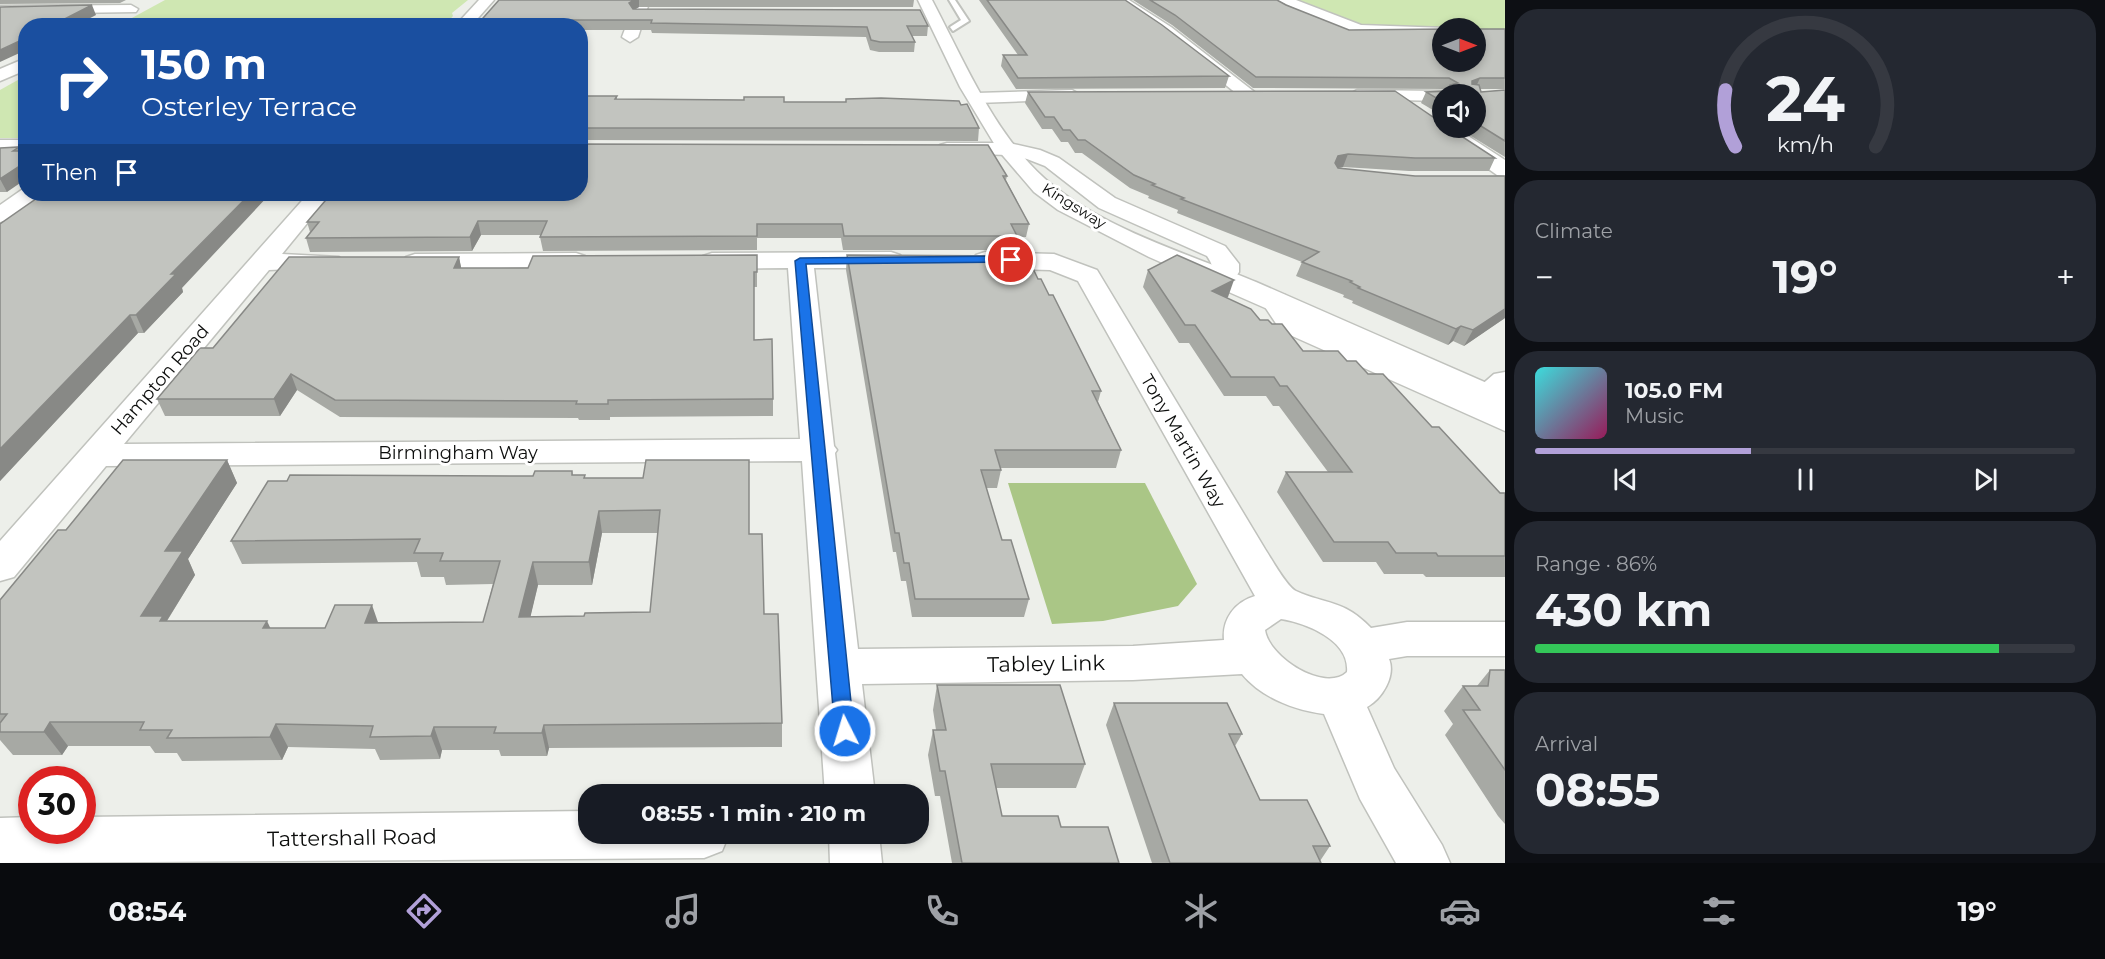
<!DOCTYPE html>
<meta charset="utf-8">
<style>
:root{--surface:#171b24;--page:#242831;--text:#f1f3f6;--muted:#9ea1a6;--line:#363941;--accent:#b1a0d8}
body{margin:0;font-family:Montserrat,sans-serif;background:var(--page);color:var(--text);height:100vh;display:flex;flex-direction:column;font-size:22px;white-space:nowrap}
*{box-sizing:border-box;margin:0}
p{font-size:20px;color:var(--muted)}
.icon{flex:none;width:33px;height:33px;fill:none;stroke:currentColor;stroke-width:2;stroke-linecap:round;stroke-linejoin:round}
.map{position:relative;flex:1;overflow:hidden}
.details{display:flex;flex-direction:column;gap:9px;padding:9px;background:#0d0f14;width:600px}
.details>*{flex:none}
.guide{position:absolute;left:18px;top:18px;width:570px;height:183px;border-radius:24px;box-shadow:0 3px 9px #0003;background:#1a4fa0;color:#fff;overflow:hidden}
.needle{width:39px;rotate:90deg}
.controls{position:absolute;left:1432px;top:18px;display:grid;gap:12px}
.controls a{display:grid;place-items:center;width:54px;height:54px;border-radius:50%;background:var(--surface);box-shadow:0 3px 9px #0003;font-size:30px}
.speed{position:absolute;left:18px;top:766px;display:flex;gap:12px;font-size:30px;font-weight:700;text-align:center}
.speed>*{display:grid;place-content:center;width:78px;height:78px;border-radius:50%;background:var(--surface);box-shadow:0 3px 9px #0003;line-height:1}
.speed .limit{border:9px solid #d22;background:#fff;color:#111}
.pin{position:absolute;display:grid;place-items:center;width:51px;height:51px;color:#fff;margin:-26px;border:3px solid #fff;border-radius:50%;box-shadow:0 2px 6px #0007}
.me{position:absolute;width:66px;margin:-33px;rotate:355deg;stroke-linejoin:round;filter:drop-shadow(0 0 4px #0008)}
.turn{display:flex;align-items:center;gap:21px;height:126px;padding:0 24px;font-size:27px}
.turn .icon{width:78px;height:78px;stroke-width:2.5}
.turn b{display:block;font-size:42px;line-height:51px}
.then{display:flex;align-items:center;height:57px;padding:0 24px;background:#0003;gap:12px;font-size:22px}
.big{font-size:45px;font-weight:700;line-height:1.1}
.details .tile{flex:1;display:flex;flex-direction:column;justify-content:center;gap:9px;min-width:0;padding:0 21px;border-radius:24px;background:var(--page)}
.details .dial{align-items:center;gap:0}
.dial svg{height:156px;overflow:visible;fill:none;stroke:var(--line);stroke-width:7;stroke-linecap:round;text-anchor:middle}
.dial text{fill:var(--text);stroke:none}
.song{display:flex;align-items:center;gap:18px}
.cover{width:72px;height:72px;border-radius:9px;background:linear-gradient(135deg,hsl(180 70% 55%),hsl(330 70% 35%))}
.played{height:6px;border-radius:3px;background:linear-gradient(90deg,var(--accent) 40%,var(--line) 40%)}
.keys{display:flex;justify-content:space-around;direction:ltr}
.heat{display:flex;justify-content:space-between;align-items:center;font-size:33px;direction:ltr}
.charge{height:9px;border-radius:4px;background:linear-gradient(90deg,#34c759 86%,var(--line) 0)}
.trip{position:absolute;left:578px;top:784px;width:351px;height:60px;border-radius:24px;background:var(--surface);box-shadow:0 3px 9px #0003;font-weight:700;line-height:60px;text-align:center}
.tab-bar{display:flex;height:96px;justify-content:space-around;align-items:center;background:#090b0e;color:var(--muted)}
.tab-bar .icon{width:42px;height:42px}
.tab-bar .current{color:var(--accent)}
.tab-bar b{font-size:27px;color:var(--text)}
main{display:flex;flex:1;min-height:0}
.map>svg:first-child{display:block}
</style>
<main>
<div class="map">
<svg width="1505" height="863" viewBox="0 0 1505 863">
<rect width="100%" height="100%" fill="#edefea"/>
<g fill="#cfe7b2">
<path d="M165,0H468L452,13L453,16L445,25H119Z"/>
<path d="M1293,0H1505V30L1365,29Z"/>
<path d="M25,76V138H0V90Z"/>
</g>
<path fill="#aac686" d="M1008,483H1145L1197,584L1178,606L1103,621L1052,624Z"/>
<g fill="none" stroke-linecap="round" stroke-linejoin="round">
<defs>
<path id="service" d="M949,0H955L969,21L953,31L950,27L961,20Z"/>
<g id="minor">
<path d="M479,0H494L471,26H455Z"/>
<path d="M636,0H650L638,37L630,42L622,37Z"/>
<path d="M1112,0H1129L1171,27L1257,94L1254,98H1242L1161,33Z"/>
<path d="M1277,0H1296L1361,25L1447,28H1443V37L1360,35L1337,28Z"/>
<path d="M131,5L138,9L136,12L0,14V6Z"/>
<path d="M26,58V70L0,81V69Z"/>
<path d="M1455,130L1462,132L1505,160V176L1497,175L1448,140L1445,136L1448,132Z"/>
<rect x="0" y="140" width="26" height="12"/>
<path d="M947,143H1009L1040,150L1059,158L1115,198L1225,246L1239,264V272L1235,278L1226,280L1217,278C1212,270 1213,264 1207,256L1099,208L1045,166L1027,159L1009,155L940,153L937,149L940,145Z"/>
<path d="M23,189H26V194H42L8,220L0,222V205Z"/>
<path d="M308,194H331L282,254L339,257L343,262L339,267L269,270L124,444L800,439L788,268L712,269L703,266L699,261L703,256L712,253L891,252L900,255L904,260L900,265L891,268H814L834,446L837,450L835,453L858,649L1133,646L1224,640C1222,619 1235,602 1255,596L1078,281L1050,270L985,268L976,265L972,260L976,255L985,252L1054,254L1097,270L1265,549C1271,558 1287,587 1296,591C1327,605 1343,599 1371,628L1407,622H1505V656H1407L1389,659C1396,676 1382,699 1367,707L1394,768L1442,845L1450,863H1396L1360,799L1324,714C1294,710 1262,698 1242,674L1133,680L862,684L875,795H825L802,461L106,466L14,577L0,581V541ZM1281,619C1306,623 1350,640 1347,672C1325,693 1269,658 1265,630Z"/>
<path d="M576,253L585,256L589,261L585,266L415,270L406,267L402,262L406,257L415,254Z"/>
<path d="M1275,293L1285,295L1301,319L1471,394L1494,374L1505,372V396L1492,403L1505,409V431L1281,331L1261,301L1265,295Z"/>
<path d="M588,811V834H729L722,851L704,858L0,863V818L32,817V831H82V817Z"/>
<path d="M829,834H879L882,863H830Z"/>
</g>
<g id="tertiary">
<path d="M1072,90L1081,95L1078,99L977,103L968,98L977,93Z"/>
<path d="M1357,90L1443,91L1451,94H1443V101L1351,99L1348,95Z"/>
</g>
<path id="secondary" d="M918,0H932C961,55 987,117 1029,163C1084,224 1182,251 1256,282C1339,318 1422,355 1505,391V413L1149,257L1058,210L1034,192L998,150L960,87Z"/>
</defs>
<use href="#service" stroke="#c0c2bd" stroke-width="4"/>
<use href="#minor" stroke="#c0c2bd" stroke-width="3"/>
<use href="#tertiary" stroke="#c0c2bd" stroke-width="3"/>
<use href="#secondary" stroke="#c0c2bd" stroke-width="3"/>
<use href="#service" fill="#fff" fill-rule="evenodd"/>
<use href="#minor" fill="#fff" fill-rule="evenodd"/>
<use href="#tertiary" fill="#fff" fill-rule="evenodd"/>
<use href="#secondary" fill="#fff" fill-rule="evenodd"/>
</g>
<g fill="#a7a9a4" fill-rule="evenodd">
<path d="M0,0H126L120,3L0,4Z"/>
<path d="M499,0H914L913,7H639L636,9L928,26L927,36H912L915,42L914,52H879L870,50L866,37L652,33L651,30H580V26H476Z"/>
<path d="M979,0H1125L1229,76L1225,88L1016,89L1001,66L1003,55H1018Z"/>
<path d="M1133,0H1277L1286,5L1349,30L1505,29V89H1480L1481,92L1505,90V157L1458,128H1476V94H1443V116L1421,103L1426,92L1448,91L1444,89L1253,88L1172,25Z"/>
<path d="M1028,92L1495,158L1489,171H1409L1343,167L1338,168L1505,318L1464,346L1453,341L1448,345L1352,303L1353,301L1343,297L1344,295L1296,276L1302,262L1177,213L1178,210L1148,198L1149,196L1130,188L1082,153H1075L1068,142H1061L1052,129H1042L1025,103Z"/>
<path d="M580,96H617V99L784,102H846V99L961,105L979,128L978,141L580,140Z"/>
<path d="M19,147L20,151L7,192H0V148Z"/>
<path d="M1007,176L1006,180L1029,224L1026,237H1016L1014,250H843L841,238H757V250L543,251L540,237L541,235H481L472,251L310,252L306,238L310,232L307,222Z"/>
<path d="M0,224L182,288L183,292L144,333H138L0,481Z"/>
<path d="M757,255V287H754V340L773,399V416L610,417V420H579L578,418L340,417L297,390L280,416H165L157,399L213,348L459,257L461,268H528Z"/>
<path d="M847,255L1038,279L1049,295L1101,391L1098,402L1121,450L1116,468H1000L1001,470L997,488H986L1002,540L1029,599L1024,617H912L906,581H901L896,552H893L846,270Z"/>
<path d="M1148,270L1228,297L1227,298L1260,320L1272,324L1303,351L1347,361L1368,374L1432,427L1500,493H1505V577H1426L1423,574H1384L1376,562H1323L1277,492L1286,472H1328L1279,406H1273L1266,396H1224L1189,343H1179L1143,287Z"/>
<path d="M227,460L237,483L188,559L195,575L167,621L271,628H325L378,622H483L493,584L446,585L444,577H421L417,562L242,564L231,541L533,476L572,471L573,475L585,478L749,534L782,723V747L549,748L547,756H501L499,750H442L440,759L380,760L375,749L288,747L282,760L182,761L177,753H155L150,746H68L62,755H13L0,740V600L66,530ZM602,533H658L650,612L584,616L530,617L538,585H592Z"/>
<path d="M1490,670H1505V824L1498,816L1445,735L1453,724L1444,711L1463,686H1477Z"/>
<path d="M937,685L1085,764L1076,788H996L1002,816L1061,827L1119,863H952L940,796H935L928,755L933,730H936L933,710Z"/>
<path d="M1114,703L1242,734L1235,746L1260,800L1330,846L1320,861L1321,863H1152L1106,725Z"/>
</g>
<g fill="#888986">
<path d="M634,0H639V7L630,12L629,3Z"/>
<path d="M92,5L96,15L75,26H51Z"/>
<path d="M537,20V26H530Z"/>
<path d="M26,38V50L0,62V50Z"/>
<path d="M1480,78L1475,89L1467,92L1472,81Z"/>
<path d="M1348,154L1343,167L1333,169L1338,156Z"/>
<path d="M26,162V179L7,192L0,179Z"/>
<path d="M250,194H270L182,288L183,292L144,333L136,315L171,274Z"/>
<path d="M478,221L481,235L472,251L470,237Z"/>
<path d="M459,257L462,272L454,268Z"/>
<path d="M1234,280L1228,297L1206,309L1212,291Z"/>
<path d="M1505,309V318L1464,346L1473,330Z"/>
<path d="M130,315L138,333L0,481V449Z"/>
<path d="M1461,326L1453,341L1448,345L1456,329Z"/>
<path d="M291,374L297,390L280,416L274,399Z"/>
<path d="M227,460L237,483L188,559L195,575L166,622L141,616L165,551Z"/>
<path d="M599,511L602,533L592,585L589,562Z"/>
<path d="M533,562L538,585L525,640L519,617Z"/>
<path d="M372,605L380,628L365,623Z"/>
<path d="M267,621L278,644L263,628Z"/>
<path d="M50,722L68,746L62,755L44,732Z"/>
<path d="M276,724L288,747L282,760L270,737Z"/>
<path d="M544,725L549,748L547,756L542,733Z"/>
<path d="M434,727L442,750L440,759L431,736Z"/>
</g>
<g fill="#c2c4bf" stroke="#888986" stroke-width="1.5" fill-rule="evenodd">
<path d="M499,0H634L629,3L633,9L920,10L928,26H907L915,42H880L871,40L867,27L651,23L652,20H537L530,26H476Z"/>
<path d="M987,0H1125L1162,25L1229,76L1018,78L1003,55H1027Z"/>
<path d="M1150,0H1277L1286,5L1349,30L1443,29V62H1476V29H1505V78H1480L1472,81V84L1479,85L1481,92L1505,90V141L1476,123V94H1443V102L1426,92L1450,91V85L1458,83L1449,78L1256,77L1175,15Z"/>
<path d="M92,5L51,26H26V38L0,50V7Z"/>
<path d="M1395,91L1443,124V128H1449L1495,158H1415L1348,154L1338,156L1335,163L1338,168L1415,176H1505V309L1473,330L1461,326L1456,329L1358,288L1360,287L1350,282L1352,281L1302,262L1319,252L1181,199L1184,198L1152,185L1155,184L1134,175L1085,140H1078L1070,130H1063L1054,117H1045L1028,92Z"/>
<path d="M580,96H617L615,99L744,100V97H784V102H846V99L881,98L959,101L961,105L967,104L979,128H580Z"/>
<path d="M580,144L988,145L1007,176H1003L1029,224H1011L1017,236H844L842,224H757V236L540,237L547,221H478L470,237L306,238L319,222H307L331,194H580Z"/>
<path d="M19,147L13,151H26V162L0,179V148Z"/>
<path d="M43,194H250L171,274H176L136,315H130L0,449V224Z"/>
<path d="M757,255V272H754V340L772,339L773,399L608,400V404H576L577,401L335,400L291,374L274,399H157L200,348H213L289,257H459L454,268H528L533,256Z"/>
<path d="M847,255L1027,256L1038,279H1041L1049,295H1053L1101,391H1092L1121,450H995L1001,470H981L1002,540H1011L1029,599H915L909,563H904L899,533H895Z"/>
<path d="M1177,255L1234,280L1212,291L1251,309L1260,320H1268L1272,324H1282L1303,351H1338L1347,361H1356L1368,374H1383L1432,427H1439L1500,493H1505V556H1438L1436,553H1396L1388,542H1334L1286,472H1352L1287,386H1280L1274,377H1231L1195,325H1185L1148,270Z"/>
<path d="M123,460H227L165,551H183L141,616H163L160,621H267L263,628H325L335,605H372L365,623L483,622L500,561H440L443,553H414L420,539L231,541L268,481H287L290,475L533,476L535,471H572V475H585L584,478H643L646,460H749V534H762L764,614H778L782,723L544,725L542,733H494L496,727H434L431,736L370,737L373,726L276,724L270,737L167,738L172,730H140L144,722H50L44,732H0V723L7,714H0V600L58,530H66ZM660,510L650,612L585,613L584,616L519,617L533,562H589L599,511Z"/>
<path d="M1490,670H1505V770L1463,710H1480L1463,686H1488Z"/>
<path d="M937,685H1060L1085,764H991L1002,816H1058L1061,827H1108L1119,863H962L945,771H940L933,730H946Z"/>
<path d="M1114,703H1227L1242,734H1229L1260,800H1307L1330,846H1313L1321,863H1170Z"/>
</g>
<path fill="#1a73e8" stroke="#114b97" stroke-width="1.5" d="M1011,256L1015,257V262L806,264L854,731L851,737L845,739L838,737L835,731L795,261L800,258Z"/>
<g text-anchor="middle" stroke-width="6" stroke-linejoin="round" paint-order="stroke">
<g font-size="15" fill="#0c0d0c" stroke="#fff">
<text transform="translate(1074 206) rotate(32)" y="5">Kingsway</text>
</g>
<g font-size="18" fill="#0c0d0c" stroke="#fff">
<text transform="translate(160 380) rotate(-49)" y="6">Hampton Road</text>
<text transform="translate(1183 441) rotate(60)" y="6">Tony Martin Way</text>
<text x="458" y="459">Birmingham Way</text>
</g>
<g font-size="21" fill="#0c0d0c" stroke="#fff">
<text transform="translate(1046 664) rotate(-1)" y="7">Tabley Link</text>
<text transform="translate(352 838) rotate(-1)" y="7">Tattershall Road</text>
</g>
</g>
</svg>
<div class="controls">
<a><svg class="needle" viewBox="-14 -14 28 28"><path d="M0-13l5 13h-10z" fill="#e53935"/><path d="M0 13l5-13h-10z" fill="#9ea1a6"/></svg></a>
<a><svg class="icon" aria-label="sound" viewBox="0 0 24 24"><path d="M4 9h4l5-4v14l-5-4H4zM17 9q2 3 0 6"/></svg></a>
</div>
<div class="speed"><div class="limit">30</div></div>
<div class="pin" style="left:1011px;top:260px;background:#d93025"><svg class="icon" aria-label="arrive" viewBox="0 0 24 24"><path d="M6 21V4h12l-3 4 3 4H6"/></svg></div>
<svg class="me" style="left:845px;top:731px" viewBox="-20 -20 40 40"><circle r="17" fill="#1a73e8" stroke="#fff" stroke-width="3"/><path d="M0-11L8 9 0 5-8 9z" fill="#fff"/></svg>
<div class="trip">08:55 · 1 min · 210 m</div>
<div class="guide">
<div class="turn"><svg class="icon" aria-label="right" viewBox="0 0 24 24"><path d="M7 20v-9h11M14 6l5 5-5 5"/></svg><div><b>150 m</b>Osterley Terrace</div></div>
<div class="then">Then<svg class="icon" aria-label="arrive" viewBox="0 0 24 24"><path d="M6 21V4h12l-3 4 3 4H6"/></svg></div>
</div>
</div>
<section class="details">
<div class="tile dial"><svg viewBox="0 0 100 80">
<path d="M14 69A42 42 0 1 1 86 69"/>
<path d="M14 69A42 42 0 0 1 9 40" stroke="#b1a0d8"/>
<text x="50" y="56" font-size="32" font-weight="700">24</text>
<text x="50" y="72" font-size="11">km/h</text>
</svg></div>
<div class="tile"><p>Climate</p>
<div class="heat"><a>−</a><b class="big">19°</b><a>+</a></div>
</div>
<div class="tile">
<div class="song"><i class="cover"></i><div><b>105.0 FM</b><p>Music</p></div></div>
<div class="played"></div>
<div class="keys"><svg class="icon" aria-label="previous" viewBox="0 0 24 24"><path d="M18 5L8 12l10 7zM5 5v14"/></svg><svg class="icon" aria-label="pause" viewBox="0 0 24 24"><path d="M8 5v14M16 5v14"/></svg><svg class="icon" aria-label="next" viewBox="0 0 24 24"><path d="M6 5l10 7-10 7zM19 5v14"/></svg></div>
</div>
<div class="tile"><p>Range · 86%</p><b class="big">430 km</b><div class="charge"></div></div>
<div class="tile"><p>Arrival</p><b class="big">08:55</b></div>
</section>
</main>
<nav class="tab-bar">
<b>08:54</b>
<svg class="icon current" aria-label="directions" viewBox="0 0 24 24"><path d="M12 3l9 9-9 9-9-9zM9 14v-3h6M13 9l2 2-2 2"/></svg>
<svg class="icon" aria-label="music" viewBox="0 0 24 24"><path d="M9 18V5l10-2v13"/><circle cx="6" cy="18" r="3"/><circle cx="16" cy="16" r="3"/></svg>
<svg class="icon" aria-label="phone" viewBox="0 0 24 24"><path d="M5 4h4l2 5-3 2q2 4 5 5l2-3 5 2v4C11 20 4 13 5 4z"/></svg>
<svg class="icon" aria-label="climate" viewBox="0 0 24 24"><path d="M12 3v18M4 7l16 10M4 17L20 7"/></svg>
<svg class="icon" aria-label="car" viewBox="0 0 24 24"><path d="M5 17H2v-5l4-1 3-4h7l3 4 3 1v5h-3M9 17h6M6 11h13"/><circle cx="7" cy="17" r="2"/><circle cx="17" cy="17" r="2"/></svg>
<svg class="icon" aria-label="filters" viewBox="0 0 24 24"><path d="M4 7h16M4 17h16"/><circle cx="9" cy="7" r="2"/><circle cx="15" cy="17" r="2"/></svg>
<b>19°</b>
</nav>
